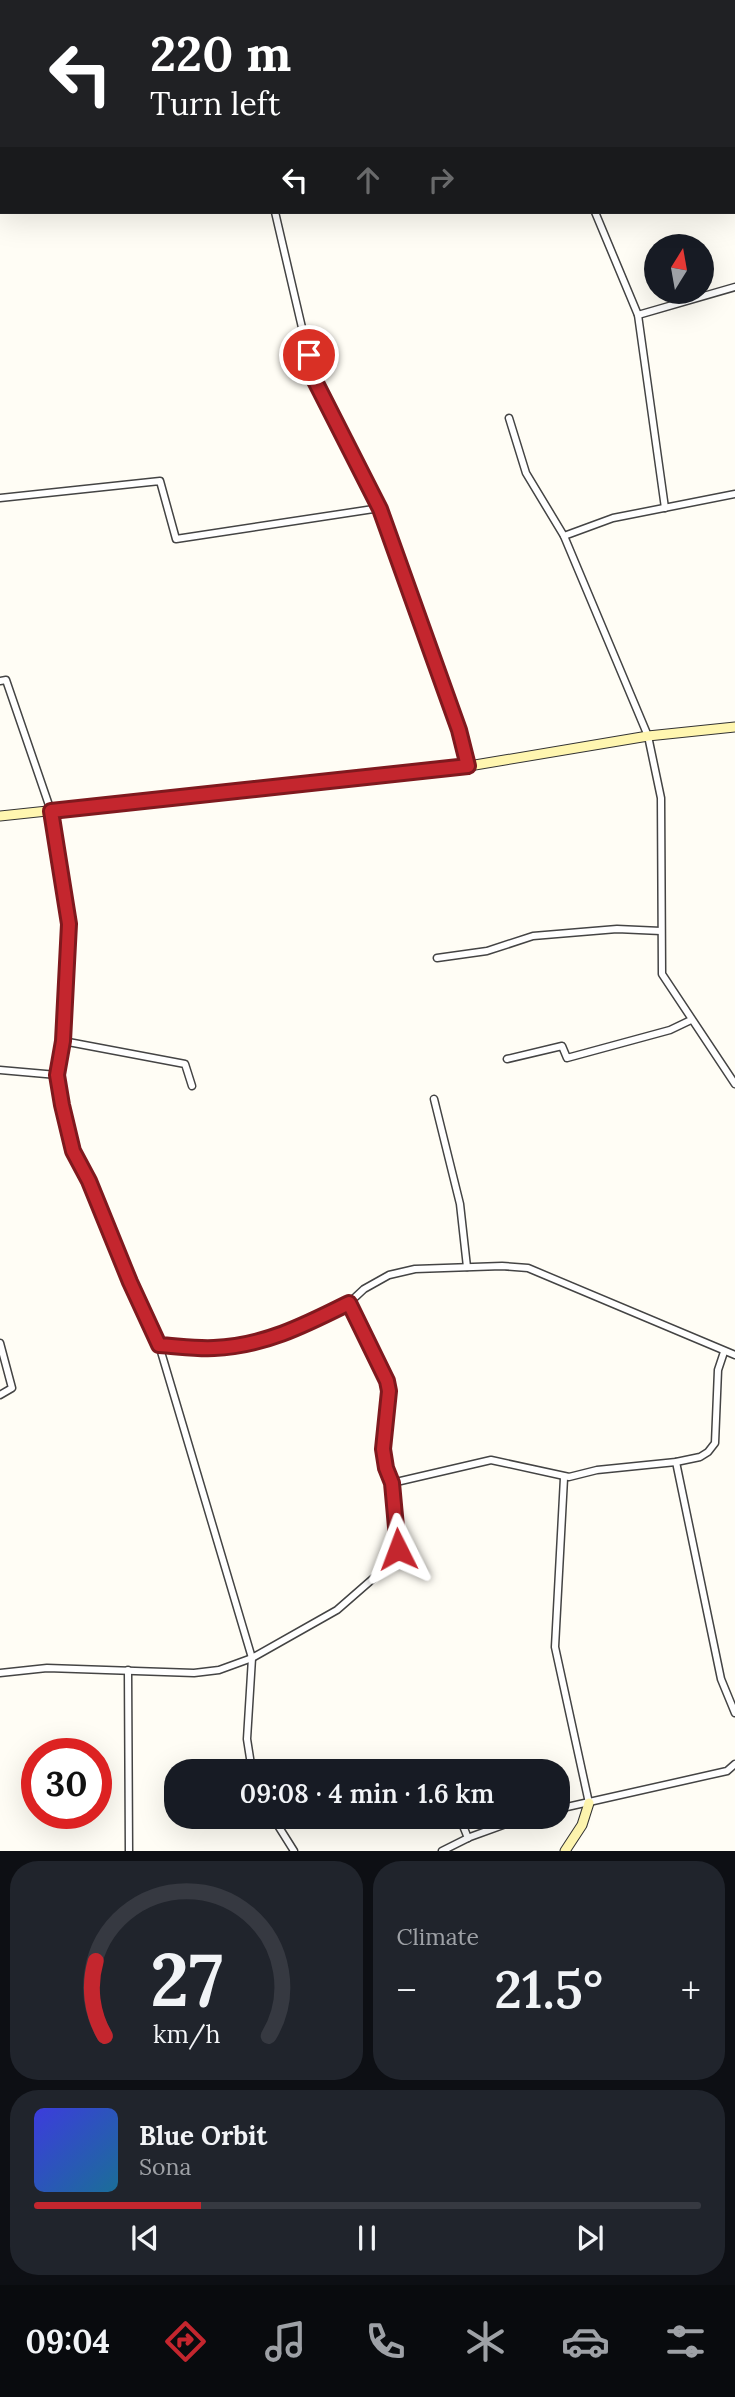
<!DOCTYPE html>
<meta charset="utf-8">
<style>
:root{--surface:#171b24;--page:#20242c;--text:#f1f3f6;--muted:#9ea1a6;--line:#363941;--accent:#c4262e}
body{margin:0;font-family:Lora,serif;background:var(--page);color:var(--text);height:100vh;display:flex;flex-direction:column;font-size:26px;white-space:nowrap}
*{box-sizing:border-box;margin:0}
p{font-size:23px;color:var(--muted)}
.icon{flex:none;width:38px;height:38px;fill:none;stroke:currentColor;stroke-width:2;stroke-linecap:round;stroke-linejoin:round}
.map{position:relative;height:1851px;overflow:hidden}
.side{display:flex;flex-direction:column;gap:10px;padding:10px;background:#0d0f14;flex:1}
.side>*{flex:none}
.hud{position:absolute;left:0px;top:0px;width:735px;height:214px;box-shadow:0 7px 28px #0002;background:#202124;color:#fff;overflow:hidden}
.needle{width:46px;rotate:11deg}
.controls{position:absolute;left:644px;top:234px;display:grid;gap:14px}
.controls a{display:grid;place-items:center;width:70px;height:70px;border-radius:50%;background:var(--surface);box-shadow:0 7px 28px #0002;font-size:35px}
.speed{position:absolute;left:21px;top:1738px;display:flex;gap:14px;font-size:35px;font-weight:700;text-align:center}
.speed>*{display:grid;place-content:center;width:91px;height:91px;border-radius:50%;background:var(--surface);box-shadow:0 7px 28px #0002;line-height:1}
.speed .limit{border:10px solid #d22;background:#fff;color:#111}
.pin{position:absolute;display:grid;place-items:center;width:60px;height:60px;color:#fff;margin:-30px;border:4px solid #fff;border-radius:50%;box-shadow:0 2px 7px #0007}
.me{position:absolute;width:77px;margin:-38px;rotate:357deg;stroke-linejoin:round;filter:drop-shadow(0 0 5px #0008)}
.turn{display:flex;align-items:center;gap:24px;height:147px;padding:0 35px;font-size:32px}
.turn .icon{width:91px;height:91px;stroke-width:2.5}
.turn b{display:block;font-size:49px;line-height:60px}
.lanes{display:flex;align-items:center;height:66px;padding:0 35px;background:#0003;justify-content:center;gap:35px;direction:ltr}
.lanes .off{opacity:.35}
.big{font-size:52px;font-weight:600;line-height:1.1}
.side .card{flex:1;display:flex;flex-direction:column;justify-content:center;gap:10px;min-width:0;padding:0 24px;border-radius:28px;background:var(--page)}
.side .dial{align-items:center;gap:0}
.dial svg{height:182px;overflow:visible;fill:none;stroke:var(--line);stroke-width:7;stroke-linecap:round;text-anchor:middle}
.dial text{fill:var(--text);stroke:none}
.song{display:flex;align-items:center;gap:21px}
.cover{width:84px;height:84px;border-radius:10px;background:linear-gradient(135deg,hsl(240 70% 55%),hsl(200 70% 35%))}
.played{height:7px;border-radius:4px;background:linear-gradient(90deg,var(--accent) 25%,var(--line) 25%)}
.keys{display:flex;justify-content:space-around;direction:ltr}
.heat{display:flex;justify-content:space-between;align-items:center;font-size:38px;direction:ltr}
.side .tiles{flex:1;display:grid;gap:10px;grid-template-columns:1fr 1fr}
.card:last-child{grid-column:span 2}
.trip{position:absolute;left:164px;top:1759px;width:406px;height:70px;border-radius:28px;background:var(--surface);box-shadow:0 7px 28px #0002;font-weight:600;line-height:70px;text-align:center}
.menu{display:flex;height:112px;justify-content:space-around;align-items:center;background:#090b0e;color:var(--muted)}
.menu .icon{width:49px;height:49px}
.menu .active{color:var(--accent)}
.menu b{font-size:32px;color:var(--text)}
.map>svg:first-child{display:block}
</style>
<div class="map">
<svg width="735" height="1851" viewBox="0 0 735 1851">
<rect width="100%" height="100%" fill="#fffdf5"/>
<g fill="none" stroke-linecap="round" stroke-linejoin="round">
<defs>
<g id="street">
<path d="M111,0L112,2"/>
<path d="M529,0V2"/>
<path d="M733,48H735"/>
<path d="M0,143H2"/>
<path d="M275,212L314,379L380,508L459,731L469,766"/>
<path d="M595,212L638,315L665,508"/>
<path d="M638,315L735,287"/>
<path d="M509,418L526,473L564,536L648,736L661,798L662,974L735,1084"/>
<path d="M0,498L160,481L176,539L380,508"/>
<path d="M564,536L613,518L735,494"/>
<path d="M0,681L6,680L51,811L69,924L63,1041L57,1075L62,1105L73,1151L89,1181L130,1282L159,1345L252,1658L247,1739L252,1771"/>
<path d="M437,958L487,951L533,936L617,929L661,931"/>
<path d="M63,1041L185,1064L192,1086"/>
<path d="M507,1059L562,1046L567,1058L670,1030L691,1020"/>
<path d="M0,1070L57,1075"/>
<path d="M434,1099L460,1204L467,1267"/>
<path d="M0,1343L12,1388L0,1395"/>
<path d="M159,1345L213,1348L259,1342L291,1331L349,1303L364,1289L389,1275L415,1269L502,1266L528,1268L735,1355"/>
<path d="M676,1462L721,1679L735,1713"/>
<path d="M564,1478L555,1647L589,1803"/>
<path d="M392,1483L491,1460L569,1477L597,1470L676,1462L700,1457L708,1452L715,1443L718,1370L724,1352"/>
<path d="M128,1670L129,1851"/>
<path d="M0,1673L47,1668L194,1673L219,1670L252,1658L337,1610L376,1576L398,1549L392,1483L386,1468L383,1449L389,1391L387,1381L349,1303"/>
<path d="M558,1809L727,1771L735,1764"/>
<path d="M272,1816L294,1851"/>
<path d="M459,1816L468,1838"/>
<path d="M442,1851L470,1837L528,1816"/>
</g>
<g id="secondary">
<path d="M0,816L469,766L648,736L735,727"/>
<path d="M565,1851L582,1825L589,1803"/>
</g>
</defs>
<use href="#street" stroke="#444" stroke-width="9"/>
<use href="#secondary" stroke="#333" stroke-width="11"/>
<use href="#street" stroke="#fff" stroke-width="6"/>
<use href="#secondary" stroke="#fff6b0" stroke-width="9"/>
</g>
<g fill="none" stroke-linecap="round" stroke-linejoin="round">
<defs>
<path id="route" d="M309,355L314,379L380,509L459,730L468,766L51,811L69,924L63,1041L57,1075L62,1105L73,1151L89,1181L130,1282L159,1345C177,1346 196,1349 214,1348C264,1346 305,1325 349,1303L387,1381L389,1391L383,1449L386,1468L392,1483L398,1549"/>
</defs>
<use href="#route" stroke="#7f191e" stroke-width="18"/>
<use href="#route" stroke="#c4262e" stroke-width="12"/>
</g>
</svg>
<div class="controls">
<a><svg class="needle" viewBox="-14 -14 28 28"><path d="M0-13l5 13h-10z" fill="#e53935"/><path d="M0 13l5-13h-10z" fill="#9ea1a6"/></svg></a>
</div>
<div class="speed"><div class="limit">30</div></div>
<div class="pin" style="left:309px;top:355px;background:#d93025"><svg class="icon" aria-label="arrive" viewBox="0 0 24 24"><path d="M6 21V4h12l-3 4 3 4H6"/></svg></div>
<svg class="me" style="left:398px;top:1549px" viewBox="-20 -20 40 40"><path d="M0-17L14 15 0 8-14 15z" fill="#c4262e" stroke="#fff" stroke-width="4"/></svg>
<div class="trip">09:08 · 4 min · 1.6 km</div>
<div class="hud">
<div class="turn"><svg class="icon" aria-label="left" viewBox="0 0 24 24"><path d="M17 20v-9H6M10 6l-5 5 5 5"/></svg><div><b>220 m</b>Turn left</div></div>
<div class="lanes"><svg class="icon" aria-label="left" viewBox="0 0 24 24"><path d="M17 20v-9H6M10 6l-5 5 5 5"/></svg><svg class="icon off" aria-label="ahead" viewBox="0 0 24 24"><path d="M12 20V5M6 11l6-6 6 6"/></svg><svg class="icon off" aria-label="right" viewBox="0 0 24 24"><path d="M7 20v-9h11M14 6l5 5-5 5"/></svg></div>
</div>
</div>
<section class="side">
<div class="tiles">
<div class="card dial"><svg viewBox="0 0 100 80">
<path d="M14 69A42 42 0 1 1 86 69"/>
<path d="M14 69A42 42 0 0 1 10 36" stroke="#c4262e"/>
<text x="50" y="56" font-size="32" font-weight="700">27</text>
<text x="50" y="72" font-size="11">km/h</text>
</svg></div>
<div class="card"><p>Climate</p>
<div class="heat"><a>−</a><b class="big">21.5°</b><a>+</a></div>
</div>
<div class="card">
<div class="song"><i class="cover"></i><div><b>Blue Orbit</b><p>Sona</p></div></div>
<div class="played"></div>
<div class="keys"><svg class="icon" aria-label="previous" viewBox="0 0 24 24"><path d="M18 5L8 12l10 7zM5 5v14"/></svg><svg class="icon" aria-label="pause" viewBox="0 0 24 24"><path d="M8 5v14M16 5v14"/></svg><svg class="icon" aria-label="next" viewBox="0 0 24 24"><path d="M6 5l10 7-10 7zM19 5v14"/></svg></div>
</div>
</div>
</section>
<nav class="menu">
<b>09:04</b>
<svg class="icon active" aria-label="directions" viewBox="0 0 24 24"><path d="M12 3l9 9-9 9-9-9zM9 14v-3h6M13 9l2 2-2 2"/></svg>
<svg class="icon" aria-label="music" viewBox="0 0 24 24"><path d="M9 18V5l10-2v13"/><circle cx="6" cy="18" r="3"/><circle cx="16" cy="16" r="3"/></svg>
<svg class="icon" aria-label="phone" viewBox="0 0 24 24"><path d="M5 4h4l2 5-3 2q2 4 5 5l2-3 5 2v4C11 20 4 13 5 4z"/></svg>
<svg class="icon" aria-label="climate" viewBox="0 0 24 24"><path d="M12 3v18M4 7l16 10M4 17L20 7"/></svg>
<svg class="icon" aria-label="car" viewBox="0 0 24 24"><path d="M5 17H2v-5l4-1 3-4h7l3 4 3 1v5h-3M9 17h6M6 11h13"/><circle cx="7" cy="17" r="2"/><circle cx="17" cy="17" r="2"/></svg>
<svg class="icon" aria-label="filters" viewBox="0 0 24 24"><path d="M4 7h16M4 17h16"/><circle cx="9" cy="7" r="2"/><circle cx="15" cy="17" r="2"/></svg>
</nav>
